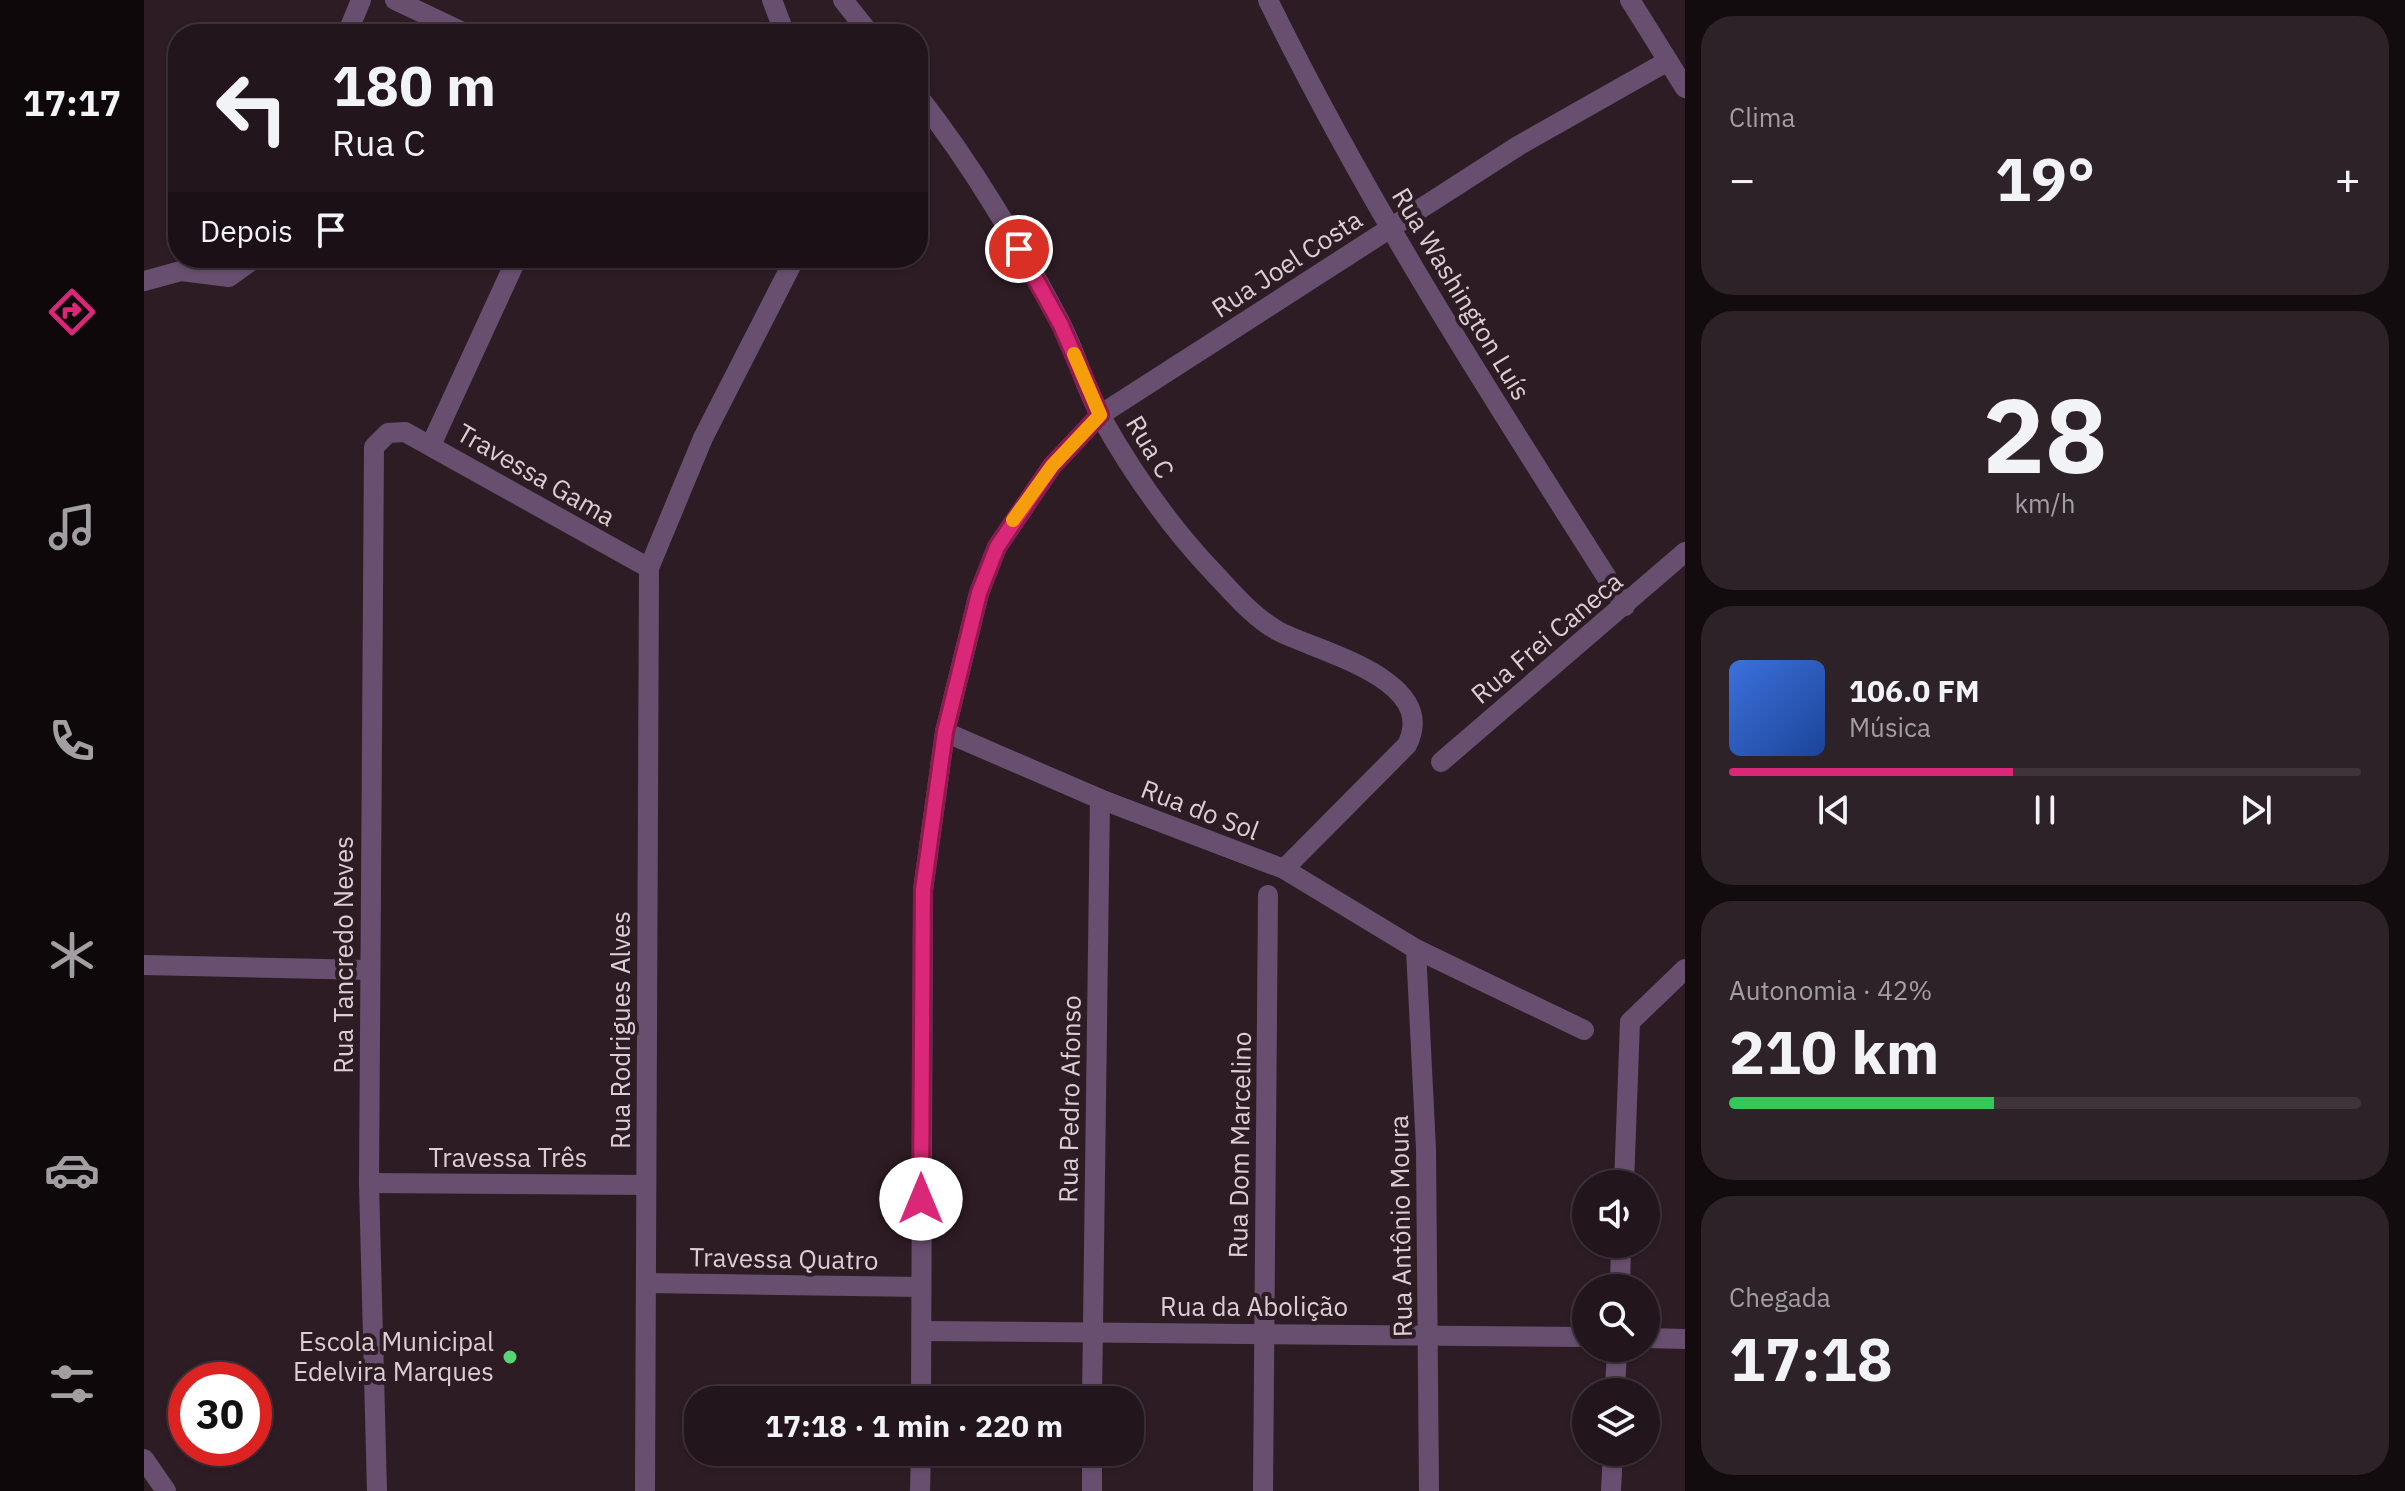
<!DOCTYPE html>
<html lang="pt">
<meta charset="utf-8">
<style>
:root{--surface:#22151c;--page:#2e2229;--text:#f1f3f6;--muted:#a29fa3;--line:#3f343b;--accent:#db2777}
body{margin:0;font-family:"IBM Plex Sans",sans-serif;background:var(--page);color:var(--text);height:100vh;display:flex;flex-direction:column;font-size:30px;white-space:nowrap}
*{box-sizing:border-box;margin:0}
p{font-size:26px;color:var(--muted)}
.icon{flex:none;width:44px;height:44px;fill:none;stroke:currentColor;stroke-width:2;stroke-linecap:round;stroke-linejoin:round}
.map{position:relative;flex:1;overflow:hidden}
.panel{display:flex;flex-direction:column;gap:16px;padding:16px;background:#130c0f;width:720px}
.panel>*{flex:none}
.guide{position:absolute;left:24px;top:24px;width:760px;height:244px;border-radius:32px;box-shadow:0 2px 6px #0004,0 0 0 2px var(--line);background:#22151c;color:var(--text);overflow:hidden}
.fabs{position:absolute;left:1428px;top:1170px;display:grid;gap:16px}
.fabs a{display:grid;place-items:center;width:88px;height:88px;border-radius:50%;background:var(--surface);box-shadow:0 2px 6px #0004,0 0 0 2px var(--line);font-size:40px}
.speed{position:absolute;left:24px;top:1362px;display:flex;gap:16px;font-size:40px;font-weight:700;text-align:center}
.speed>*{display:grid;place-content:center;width:104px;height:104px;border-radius:50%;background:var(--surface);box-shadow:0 2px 6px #0004,0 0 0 2px var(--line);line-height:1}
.speed .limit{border:12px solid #d22;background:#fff;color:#111}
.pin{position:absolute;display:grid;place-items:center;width:68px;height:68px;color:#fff;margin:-34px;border:4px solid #fff;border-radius:50%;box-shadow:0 2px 8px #0007}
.me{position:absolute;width:88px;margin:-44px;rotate:0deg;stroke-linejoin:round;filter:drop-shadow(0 0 6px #0008)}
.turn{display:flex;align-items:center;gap:28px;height:168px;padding:0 32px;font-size:36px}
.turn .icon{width:104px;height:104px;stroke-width:2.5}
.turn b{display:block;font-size:56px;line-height:68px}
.then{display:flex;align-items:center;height:76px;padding:0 32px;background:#0003;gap:16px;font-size:30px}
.big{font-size:60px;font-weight:800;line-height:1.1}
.panel .card{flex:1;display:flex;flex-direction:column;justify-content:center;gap:12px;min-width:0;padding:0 28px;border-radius:32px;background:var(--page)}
.panel .dial{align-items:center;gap:0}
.dial b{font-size:104px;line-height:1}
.song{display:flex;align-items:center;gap:24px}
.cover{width:96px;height:96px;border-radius:12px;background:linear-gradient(135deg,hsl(220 70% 55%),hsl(220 70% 35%))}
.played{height:8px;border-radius:4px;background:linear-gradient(90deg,var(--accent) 45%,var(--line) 45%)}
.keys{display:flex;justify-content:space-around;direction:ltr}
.heat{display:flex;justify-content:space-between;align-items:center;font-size:44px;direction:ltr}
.charge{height:12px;border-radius:6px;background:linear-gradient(90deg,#34c759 42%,var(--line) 0)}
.trip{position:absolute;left:540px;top:1386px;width:460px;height:80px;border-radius:32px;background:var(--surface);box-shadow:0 2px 6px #0004,0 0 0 2px var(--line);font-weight:800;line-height:80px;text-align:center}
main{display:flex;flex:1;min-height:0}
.menu{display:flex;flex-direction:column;width:144px;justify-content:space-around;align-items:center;background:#0e080b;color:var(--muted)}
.menu .icon{width:56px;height:56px}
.menu .selected{color:var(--accent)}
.menu b{font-size:36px;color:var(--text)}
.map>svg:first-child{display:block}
</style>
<main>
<nav class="menu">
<b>17:17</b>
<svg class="icon selected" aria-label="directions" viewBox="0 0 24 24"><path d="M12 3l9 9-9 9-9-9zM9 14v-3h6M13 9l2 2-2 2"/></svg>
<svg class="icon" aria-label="music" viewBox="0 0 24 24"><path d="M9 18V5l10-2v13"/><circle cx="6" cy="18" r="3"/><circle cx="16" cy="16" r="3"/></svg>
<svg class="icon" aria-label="phone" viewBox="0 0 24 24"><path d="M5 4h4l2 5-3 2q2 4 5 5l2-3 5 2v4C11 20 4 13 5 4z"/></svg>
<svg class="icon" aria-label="climate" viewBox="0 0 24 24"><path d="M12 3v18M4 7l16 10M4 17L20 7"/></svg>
<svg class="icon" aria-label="car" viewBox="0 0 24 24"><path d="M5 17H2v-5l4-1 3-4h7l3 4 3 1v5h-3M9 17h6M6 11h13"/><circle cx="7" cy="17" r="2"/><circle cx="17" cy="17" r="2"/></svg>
<svg class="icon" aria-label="filters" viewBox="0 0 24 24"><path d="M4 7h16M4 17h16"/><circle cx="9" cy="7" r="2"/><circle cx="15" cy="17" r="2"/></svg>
</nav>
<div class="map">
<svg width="1541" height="1491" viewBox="0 0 1541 1491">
<rect width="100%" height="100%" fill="#2e1c25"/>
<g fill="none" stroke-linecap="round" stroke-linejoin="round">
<g stroke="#684f6f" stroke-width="20">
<path d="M251,0L323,34"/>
<path d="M628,0L641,34"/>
<path d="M699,0L726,34"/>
<path d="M1124,0C1227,211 1355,408 1481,606"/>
<path d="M1486,0L1541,88"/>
<path d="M203,34L217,0"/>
<path d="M774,96C829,166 874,243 916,322C932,353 941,387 957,417C989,474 1026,527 1071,574C1090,594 1109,617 1134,631C1174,652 1296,679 1263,745L1140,869"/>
<path d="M0,281L37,271L85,277L111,258"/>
<path d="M287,445L373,258"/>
<path d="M801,732L956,799L1140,869L1272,949L1282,1149L1285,1491"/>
<path d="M1297,762L1541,552"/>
<path d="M1272,949L1440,1030"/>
<path d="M0,965L226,970"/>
<path d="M225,1183L502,1185"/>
<path d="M1480,1184L1486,1022L1541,969"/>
<path d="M502,1283L777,1287"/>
<path d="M1476,1288L1477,1244"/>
<path d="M778,1331L1442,1337"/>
<path d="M1502,1338L1541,1339"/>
<path d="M1471,1392L1473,1348"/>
<path d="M777,1400L779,890L801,732L835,593L853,547L908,466L956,415L1374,146L1524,61"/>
<path d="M948,1400L956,799"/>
<path d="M233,1491L225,1183L230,447L244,433L261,432L505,568"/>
<path d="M501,1491L505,568L559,438L651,258"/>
<path d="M776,1491L777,1452"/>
<path d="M948,1491V1452"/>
<path d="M1119,1491L1124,895"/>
<path d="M1467,1491L1469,1452"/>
</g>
<path stroke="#684f6f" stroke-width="20" d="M0,1459L22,1491"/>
</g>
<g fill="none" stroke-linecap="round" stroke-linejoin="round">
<defs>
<path id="route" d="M777,1199L779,890L801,732L835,593L853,547L908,466L956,415L917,325L875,249"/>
</defs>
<use href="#route" stroke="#8e194d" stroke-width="20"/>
<use href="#route" stroke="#db2777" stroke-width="14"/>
<path stroke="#f59e0b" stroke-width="14" d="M869,520L908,466L956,415L930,354"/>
</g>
<circle fill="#55d672" stroke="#2e1c25" stroke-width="3" cx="366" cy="1357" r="8"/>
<g text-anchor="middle" stroke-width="8" stroke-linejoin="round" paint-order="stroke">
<g font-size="26" fill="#dbced4" stroke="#2e1c25">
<text transform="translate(1143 264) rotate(-33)" y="9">Rua Joel Costa</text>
<text transform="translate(1317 294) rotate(59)" y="9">Rua Washington Luís</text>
<text transform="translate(1006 447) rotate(59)" y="9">Rua C</text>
<text transform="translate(392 475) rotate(30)" y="9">Travessa Gama</text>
<text transform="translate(1403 638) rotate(-40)" y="9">Rua Frei Caneca</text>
<text transform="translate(1056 810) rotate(21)" y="9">Rua do Sol</text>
<text transform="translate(200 955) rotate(-90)" y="9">Rua Tancredo Neves</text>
<text transform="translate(477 1030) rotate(-90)" y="9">Rua Rodrigues Alves</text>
<text transform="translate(926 1099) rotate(-89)" y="9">Rua Pedro Afonso</text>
<text transform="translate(1096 1145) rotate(-89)" y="9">Rua Dom Marcelino</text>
<text x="364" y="1167">Travessa Três</text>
<text transform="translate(1257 1226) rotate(-91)" y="9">Rua Antônio Moura</text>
<text transform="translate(640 1259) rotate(1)" y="9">Travessa Quatro</text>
<text x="1110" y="1316">Rua da Abolição</text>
</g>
<g font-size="26" fill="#dbced4" stroke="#2e1c25" text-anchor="end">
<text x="350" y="1351">Escola Municipal<tspan x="350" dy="30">Edelvira Marques</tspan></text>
</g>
</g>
</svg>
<div class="fabs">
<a><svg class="icon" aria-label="sound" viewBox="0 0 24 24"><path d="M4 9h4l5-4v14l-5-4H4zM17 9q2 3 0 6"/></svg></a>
<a><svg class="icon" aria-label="search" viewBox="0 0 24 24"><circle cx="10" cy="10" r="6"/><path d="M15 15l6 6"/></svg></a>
<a><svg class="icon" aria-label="layers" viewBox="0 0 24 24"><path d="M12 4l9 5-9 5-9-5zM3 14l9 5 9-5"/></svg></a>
</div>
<div class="speed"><div class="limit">30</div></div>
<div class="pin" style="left:875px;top:249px;background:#d93025"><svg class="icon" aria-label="arrive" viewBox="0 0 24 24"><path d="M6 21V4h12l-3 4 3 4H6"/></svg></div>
<svg class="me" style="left:777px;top:1199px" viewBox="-20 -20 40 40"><circle r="19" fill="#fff"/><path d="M0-13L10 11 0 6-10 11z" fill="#db2777"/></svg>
<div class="trip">17:18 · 1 min · 220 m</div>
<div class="guide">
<div class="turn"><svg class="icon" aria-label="left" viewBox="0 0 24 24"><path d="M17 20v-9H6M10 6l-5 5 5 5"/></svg><div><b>180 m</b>Rua C</div></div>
<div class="then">Depois<svg class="icon" aria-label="arrive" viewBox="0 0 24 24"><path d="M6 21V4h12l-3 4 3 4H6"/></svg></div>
</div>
</div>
<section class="panel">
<div class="card"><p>Clima</p>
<div class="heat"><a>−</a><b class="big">19°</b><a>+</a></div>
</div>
<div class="card dial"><b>28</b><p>km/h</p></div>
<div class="card">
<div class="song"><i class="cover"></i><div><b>106.0 FM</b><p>Música</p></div></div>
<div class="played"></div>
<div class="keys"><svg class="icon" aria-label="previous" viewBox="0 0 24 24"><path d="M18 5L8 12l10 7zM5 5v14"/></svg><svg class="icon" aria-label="pause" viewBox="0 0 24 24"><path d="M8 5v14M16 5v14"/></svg><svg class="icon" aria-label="next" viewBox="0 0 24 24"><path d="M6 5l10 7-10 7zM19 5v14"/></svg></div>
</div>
<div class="card"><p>Autonomia · 42%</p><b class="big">210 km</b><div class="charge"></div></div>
<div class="card"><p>Chegada</p><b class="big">17:18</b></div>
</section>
</main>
